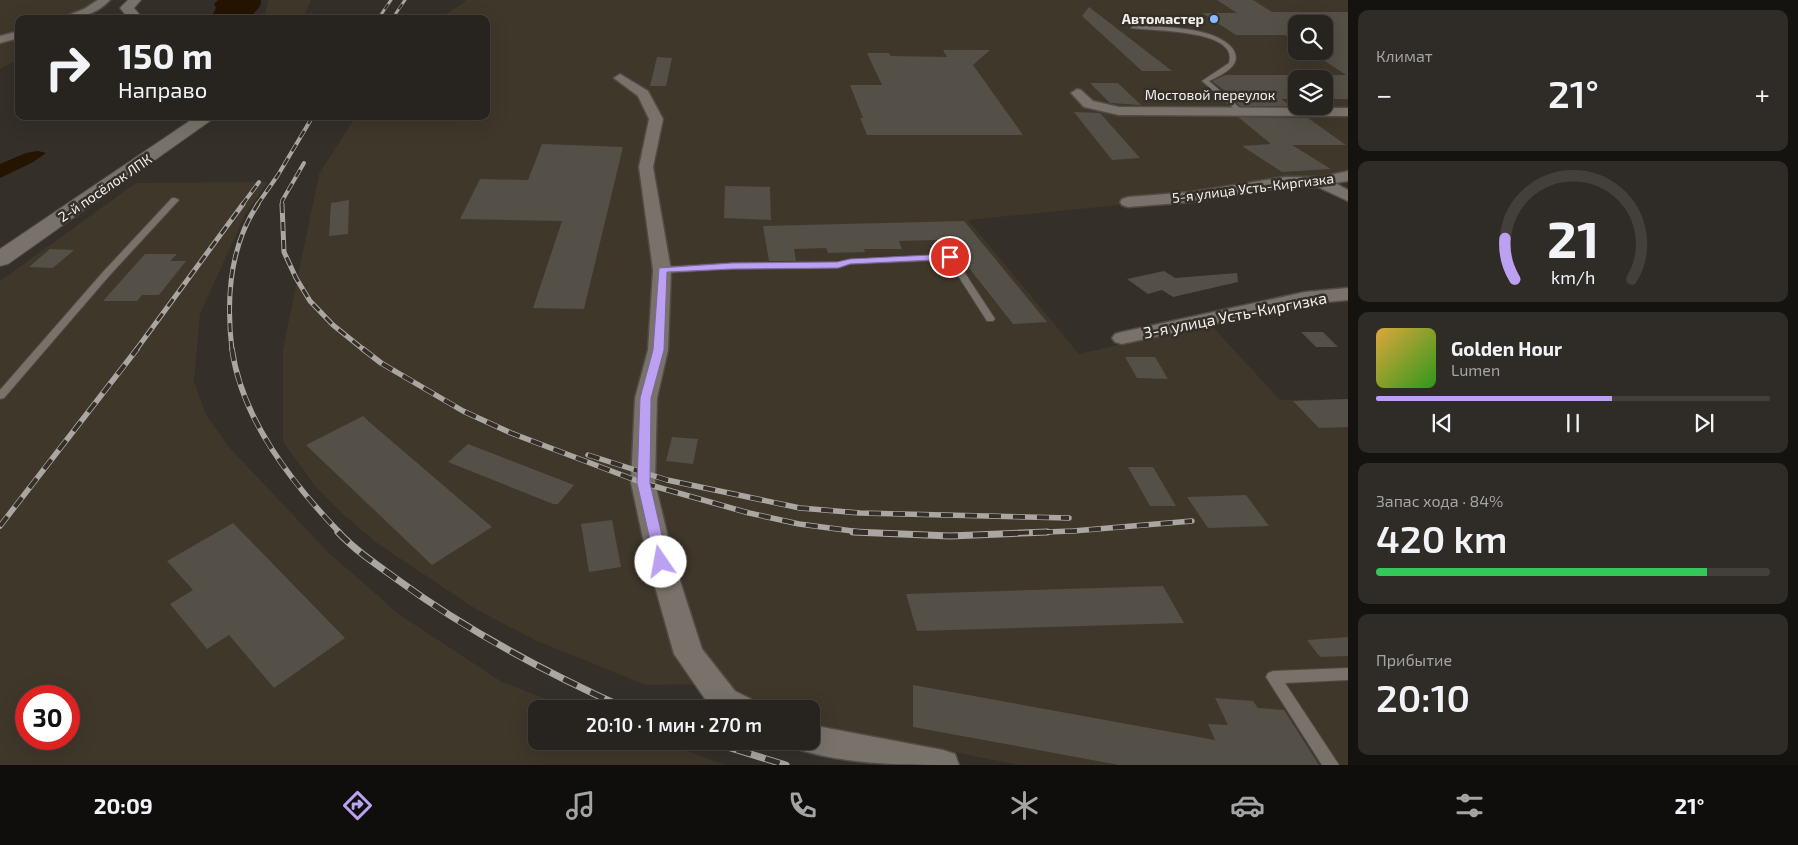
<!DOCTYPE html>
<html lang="ru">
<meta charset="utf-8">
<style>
:root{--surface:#27231e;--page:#2f2b27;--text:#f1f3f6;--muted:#a4a4a4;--line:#43403c;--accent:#bca0f2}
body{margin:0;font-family:"Exo 2",sans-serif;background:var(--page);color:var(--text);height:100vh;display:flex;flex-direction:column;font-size:19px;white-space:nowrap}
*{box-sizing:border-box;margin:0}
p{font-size:16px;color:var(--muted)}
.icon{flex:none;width:28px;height:28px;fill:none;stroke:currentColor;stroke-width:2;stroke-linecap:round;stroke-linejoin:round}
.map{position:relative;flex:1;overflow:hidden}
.drawer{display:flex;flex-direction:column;gap:10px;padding:10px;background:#151310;width:450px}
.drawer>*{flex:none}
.banner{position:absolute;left:15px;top:15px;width:475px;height:105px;border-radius:10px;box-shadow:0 5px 20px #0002,0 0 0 1px var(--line);background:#27231e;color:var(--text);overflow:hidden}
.fabs{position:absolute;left:1288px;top:15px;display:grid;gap:10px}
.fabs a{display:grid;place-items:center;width:45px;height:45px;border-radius:10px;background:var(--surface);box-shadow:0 5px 20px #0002,0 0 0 1px var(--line);font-size:25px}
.speed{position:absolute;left:15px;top:685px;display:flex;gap:10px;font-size:25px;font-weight:700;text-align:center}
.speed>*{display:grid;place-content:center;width:65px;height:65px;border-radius:50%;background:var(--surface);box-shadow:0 5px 20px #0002,0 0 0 1px var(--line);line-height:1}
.speed .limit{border:8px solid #d22;background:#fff;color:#111}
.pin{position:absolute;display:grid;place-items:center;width:42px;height:42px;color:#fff;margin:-21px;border:2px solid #fff;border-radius:50%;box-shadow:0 1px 5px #0007}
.me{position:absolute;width:55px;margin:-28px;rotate:348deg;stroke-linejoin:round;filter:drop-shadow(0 0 4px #0008)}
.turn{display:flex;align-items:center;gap:18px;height:105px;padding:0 20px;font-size:22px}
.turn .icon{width:65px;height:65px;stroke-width:2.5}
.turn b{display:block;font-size:35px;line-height:42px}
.big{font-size:38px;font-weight:600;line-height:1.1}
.drawer .tile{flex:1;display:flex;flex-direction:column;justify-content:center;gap:8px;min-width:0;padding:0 18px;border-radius:10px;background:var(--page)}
.drawer .dial{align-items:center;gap:0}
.dial svg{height:130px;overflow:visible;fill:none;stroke:var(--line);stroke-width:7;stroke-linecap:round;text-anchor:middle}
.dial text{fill:var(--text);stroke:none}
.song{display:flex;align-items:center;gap:15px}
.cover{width:60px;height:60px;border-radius:8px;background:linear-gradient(135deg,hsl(40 70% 55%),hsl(110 70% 35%))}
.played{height:5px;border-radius:2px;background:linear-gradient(90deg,var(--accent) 60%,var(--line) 60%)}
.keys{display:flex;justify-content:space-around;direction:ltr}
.heat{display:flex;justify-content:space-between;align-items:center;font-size:28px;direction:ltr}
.charge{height:8px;border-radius:4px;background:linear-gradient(90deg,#34c759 84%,var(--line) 0)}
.trip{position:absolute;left:528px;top:700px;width:292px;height:50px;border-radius:10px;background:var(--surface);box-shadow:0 5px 20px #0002,0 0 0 1px var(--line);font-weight:600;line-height:50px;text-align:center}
.tab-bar{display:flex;height:80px;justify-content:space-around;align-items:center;background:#100e0c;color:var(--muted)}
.tab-bar .icon{width:35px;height:35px}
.tab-bar .active{color:var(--accent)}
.tab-bar b{font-size:22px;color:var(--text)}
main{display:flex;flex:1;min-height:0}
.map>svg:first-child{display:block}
</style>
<main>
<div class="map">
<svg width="1348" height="765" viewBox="0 0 1348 765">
<rect width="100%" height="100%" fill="#342f28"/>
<g fill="#40372b" fill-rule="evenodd">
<path d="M0,0H103L88,19H19V59L0,69Z"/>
<path d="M268,0H311L303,19H264Z"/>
<path d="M467,0H1348V173L1316,180L1129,204L968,220L1079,354L1210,324L1280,400L1348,399V765H1019L811,724V709H772L726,684L646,685L537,641L479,611L377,543L344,515L315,486L283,442V349L319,174L356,116H486V19H439ZM1296,24H1324V51H1296ZM1296,79H1324V106H1296Z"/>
<path d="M268,182L246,213L239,228L200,314L194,381L206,415L228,446L328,552L400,615L502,682L573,709H536V741H661L725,765H0V281L136,183ZM26,696H69V739H26Z"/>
</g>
<g fill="#241400">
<path d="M218,0H261C261,6 258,9 254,13L256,19H203L213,14L216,8L214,4Z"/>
<path d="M38,151L46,153L33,162L0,178V164L26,153Z"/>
</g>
<g fill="#544f47">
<path d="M1217,0H1253L1272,12H1348V99H1324V79H1296V99H1281L1291,106H1240L1236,102H1239L1212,81L1225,75H1346L1310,51H1324V24H1296V42L1285,35H1236L1202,13H1237Z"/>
<path d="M1089,7L1172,71H1142L1082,16Z"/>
<path d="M943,50H990L973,65L1023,135H867L860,118H863L850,85H882L867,53H889L891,56L947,57Z"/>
<path d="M657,57L672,58L666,86H650Z"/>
<path d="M1090,83H1118L1141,105L1110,103Z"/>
<path d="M1074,112L1100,113L1140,158L1112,160Z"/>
<path d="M1238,117L1308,118L1346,145H1292L1331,169L1282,172L1242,146L1271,144Z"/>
<path d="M542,144L623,147L584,309L533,308L562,221L460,219L480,179L528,180Z"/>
<path d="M725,186L770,187L771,220L724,218Z"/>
<path d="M349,200L348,234L329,236L331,203Z"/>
<path d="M964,221L1047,322L1013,324L955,250L944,249L939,240L899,241L902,249H864L865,252L828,253L826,248L794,249L796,261H769L763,226Z"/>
<path d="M50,249L74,250L53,268L29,267Z"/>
<path d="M145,254H177L170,261H186L159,295H142L137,301H103Z"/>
<path d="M1164,271L1175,278L1237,273L1238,282L1173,297L1162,290L1148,294L1127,279Z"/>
<path d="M1301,332H1323L1338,347H1316Z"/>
<path d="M1125,357H1155L1168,379L1137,378Z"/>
<path d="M1348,399V427L1319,428L1293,401Z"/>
<path d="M363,416L374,426L492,527L432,565L306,445Z"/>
<path d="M672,437L698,439L693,464L666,461Z"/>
<path d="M468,444L574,485L558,504H553L448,462Z"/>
<path d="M1128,467H1153L1176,506H1150Z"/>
<path d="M1246,495L1269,526L1208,528L1187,497Z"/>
<path d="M612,520L621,567L589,572L581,524Z"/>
<path d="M233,523L345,638L274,688L229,635L207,649L170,604L193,590L167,561Z"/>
<path d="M1163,586L1184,623L917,631L906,594Z"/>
<path d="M1348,637V656L1320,657L1307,640Z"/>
<path d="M913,685L1215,740L1208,724L1228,725L1215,698L1253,701L1258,708L1284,710L1319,765H1119L913,727Z"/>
</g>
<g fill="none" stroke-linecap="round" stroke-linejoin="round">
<defs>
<g id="lane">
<path d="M1133,25C1161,28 1214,25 1233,49C1236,54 1237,59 1234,64C1229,72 1217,77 1209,81L1242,110V112H1238L1202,81L1229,63C1240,29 1150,31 1131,28Z"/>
<path d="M172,198H175L179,200L109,276L4,398L0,399V390L103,272Z"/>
<path d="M950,255H953L995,319L993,321H987L948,260L850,264L838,268L732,269L662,273L658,270L662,267L732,263L838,262L850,260Z"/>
<path d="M1348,668V680L1285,683L1339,765H1322L1266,677L1268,673L1273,671Z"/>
</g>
<g id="street">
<path d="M98,0H110C97,14 78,19 59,19L84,9Z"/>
<path d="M19,31V38L0,43V36Z"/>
<path d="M620,74L648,91L663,119L653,167L671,270L668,350L657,398L655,483L674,562L702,649L735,691L751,699L755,709H712L674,654L648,562L631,483L635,398L648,350L653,270L639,167L649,119L638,96L614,78Z"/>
<path d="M1077,89L1081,90L1093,101L1119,107L1348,108V116L1119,115L1084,107L1071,93Z"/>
<path d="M1348,171V181L1335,183L1348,190V201L1318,187H1285L1191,202L1128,207L1122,205L1120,202L1122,199L1128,197L1191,192L1285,177H1321Z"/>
<path d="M1348,288V300L1305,304L1122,344L1115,342L1112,338L1115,334L1122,332L1305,292Z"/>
<path d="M811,725L943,750L955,754L959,765C906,765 850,765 800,750L796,741H811Z"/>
</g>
<g id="secondary">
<path d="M128,0H141L134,8L143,19H129L120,8Z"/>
<path d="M197,116H217L8,264L0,266V249Z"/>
</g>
</defs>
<use href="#lane" stroke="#504b45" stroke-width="2"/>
<use href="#street" stroke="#504b45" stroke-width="3"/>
<use href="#secondary" stroke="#504b45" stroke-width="2"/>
<use href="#lane" fill="#78726a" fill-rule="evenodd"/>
<use href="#street" fill="#78726a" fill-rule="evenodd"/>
<use href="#secondary" fill="#78726a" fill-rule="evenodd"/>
<defs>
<g id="rail-far4">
<path d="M378,19L391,0"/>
<path d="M392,19L405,0"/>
</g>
<g id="rail-far3">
<path d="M242,205L259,182"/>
<path d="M257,205L278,175L313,116"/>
<path d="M282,205V201L304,163"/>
</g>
<g id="rail-far2">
<path d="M282,204L284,252L296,278L310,301L333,325L364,350"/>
<path d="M136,350L243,204"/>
<path d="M232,350C226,300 229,247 258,204"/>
</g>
<g id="rail-far1">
<path d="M232,349C242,420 292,483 340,533"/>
<path d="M363,349L381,363L463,411L511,433L643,483L749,513L799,524L868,533"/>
<path d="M588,455L667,480L800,508L860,513L1069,518"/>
<path d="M0,526L137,349"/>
<path d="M1017,533L1073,531L1192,521"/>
</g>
<g id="rail">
<path d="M338,532C356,551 377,565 398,580C469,632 547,673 627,709"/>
<path d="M853,532L950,536L1047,532"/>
<path d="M708,741L786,765"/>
</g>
</defs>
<use href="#rail-far4" stroke="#aaa6a1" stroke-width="3"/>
<use href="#rail-far3" stroke="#aaa6a1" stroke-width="4"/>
<use href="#rail-far2" stroke="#aaa6a1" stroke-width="5"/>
<use href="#rail-far1" stroke="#aaa6a1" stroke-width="5.5"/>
<use href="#rail" stroke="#aaa6a1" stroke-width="7"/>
<use href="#rail-far4" stroke="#342f28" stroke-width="2" stroke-dasharray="6" stroke-linecap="butt"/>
<use href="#rail-far3" stroke="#342f28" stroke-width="2.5" stroke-dasharray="8" stroke-linecap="butt"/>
<use href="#rail-far2" stroke="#342f28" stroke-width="3" stroke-dasharray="9" stroke-linecap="butt"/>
<use href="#rail-far1" stroke="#342f28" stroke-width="4" stroke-dasharray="12" stroke-linecap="butt"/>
<use href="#rail" stroke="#342f28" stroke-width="5" stroke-dasharray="15" stroke-linecap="butt"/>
</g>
<path fill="#bca0f2" stroke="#7a689d" d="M950,254L954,257L953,259L850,264L838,268L732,269L667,272L664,350L651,398L650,483L668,562L666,566L661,568L656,566L637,483L640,398L653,350L659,268L732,263L837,262L850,259Z"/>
<circle fill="#87bbfb" stroke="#342f28" stroke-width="2" cx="1214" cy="19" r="5"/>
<g text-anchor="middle" stroke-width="5" stroke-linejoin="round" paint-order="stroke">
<g font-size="14" font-weight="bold" fill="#f3f0eb" stroke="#342f28" text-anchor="end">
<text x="1204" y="24">Автомастер</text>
</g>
<g font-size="14" fill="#f3f0eb" stroke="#342f28">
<text x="1210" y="100">Мостовой переулок</text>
<text transform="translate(105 188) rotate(-34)" y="5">2-й посёлок ЛПК</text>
<text transform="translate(1253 188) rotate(-7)" y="5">5-я улица Усть-Киргизка</text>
</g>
<g font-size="16" fill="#f3f0eb" stroke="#342f28">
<text transform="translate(1235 315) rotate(-11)" y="6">3-я улица Усть-Киргизка</text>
</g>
</g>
</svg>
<div class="fabs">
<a><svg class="icon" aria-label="search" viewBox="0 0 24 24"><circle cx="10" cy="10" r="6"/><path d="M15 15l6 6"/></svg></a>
<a><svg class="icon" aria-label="layers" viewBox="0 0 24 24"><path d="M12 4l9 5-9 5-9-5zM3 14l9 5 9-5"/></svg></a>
</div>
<div class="speed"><div class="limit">30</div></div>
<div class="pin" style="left:950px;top:257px;background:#d93025"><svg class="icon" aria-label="arrive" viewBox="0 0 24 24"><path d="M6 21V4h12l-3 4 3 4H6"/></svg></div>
<svg class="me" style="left:661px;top:562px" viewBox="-20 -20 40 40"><circle r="19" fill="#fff"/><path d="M0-13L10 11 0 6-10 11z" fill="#bca0f2"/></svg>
<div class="trip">20:10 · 1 мин · 270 m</div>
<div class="banner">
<div class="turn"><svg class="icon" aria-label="right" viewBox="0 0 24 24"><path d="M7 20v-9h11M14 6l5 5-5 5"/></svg><div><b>150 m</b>Направо</div></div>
</div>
</div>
<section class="drawer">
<div class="tile"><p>Климат</p>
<div class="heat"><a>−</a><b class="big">21°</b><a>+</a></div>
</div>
<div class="tile dial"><svg viewBox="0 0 100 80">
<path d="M14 69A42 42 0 1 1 86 69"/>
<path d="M14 69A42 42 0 0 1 8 44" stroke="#bca0f2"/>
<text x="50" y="56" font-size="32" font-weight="700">21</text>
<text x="50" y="72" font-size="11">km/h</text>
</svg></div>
<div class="tile">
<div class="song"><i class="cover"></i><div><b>Golden Hour</b><p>Lumen</p></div></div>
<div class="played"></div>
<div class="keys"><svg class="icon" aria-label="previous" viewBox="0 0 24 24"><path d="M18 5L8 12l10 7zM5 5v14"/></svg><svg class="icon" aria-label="pause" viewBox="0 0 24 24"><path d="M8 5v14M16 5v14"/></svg><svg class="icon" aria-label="next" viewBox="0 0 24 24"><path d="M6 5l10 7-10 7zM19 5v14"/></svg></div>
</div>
<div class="tile"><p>Запас хода · 84%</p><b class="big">420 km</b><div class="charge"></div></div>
<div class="tile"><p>Прибытие</p><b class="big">20:10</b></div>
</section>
</main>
<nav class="tab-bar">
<b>20:09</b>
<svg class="icon active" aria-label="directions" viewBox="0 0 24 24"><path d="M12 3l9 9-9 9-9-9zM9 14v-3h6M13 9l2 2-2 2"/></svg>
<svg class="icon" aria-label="music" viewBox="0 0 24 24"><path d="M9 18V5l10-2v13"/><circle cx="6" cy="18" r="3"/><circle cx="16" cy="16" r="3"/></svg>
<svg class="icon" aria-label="phone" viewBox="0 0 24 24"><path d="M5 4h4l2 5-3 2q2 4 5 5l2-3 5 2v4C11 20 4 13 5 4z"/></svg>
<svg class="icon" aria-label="climate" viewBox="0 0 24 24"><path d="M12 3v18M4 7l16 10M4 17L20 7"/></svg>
<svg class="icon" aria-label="car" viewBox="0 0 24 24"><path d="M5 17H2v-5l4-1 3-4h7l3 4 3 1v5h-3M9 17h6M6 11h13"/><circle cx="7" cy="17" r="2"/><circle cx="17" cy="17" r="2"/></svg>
<svg class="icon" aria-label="filters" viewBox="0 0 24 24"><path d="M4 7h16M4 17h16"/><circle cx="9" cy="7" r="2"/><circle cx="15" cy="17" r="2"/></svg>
<b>21°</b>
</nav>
